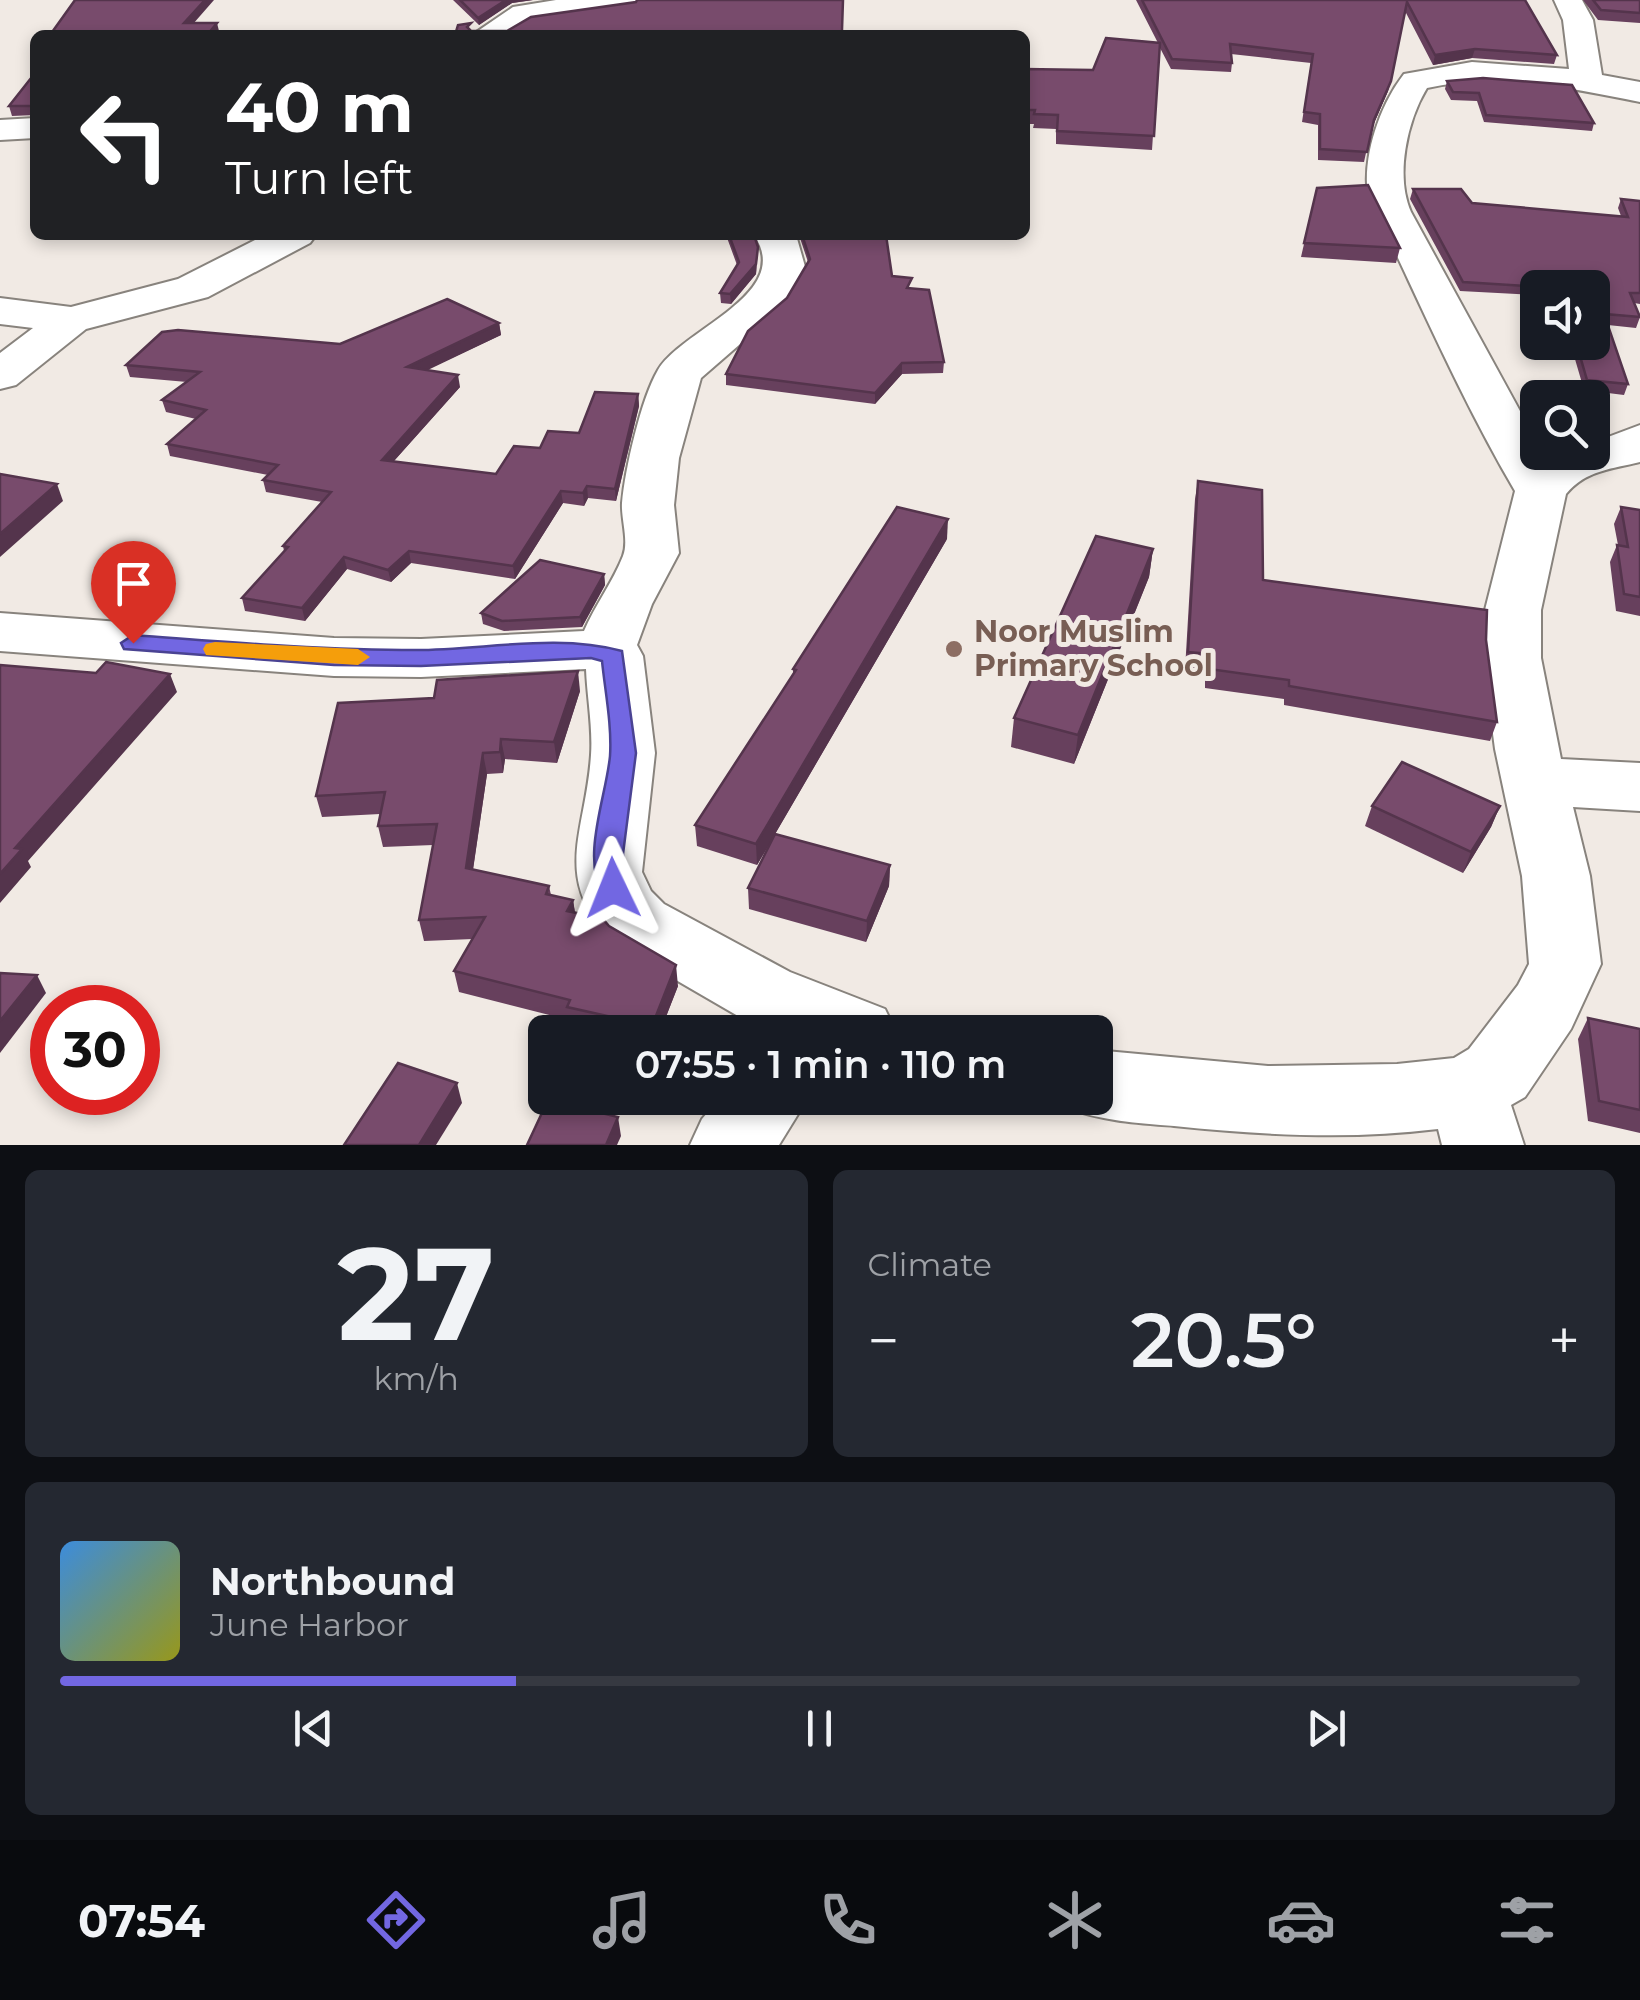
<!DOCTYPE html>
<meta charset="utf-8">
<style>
:root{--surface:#171b24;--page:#242831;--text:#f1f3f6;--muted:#9ea1a6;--line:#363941;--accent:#7267e2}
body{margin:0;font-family:Montserrat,sans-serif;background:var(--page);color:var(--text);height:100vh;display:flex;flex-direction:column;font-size:38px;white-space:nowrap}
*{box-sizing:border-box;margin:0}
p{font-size:32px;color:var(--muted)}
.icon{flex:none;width:55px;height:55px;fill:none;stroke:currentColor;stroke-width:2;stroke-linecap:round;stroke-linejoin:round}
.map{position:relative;height:1145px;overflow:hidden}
.side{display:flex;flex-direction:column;gap:25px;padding:25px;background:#0d0f14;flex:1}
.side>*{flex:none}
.top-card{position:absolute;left:30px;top:30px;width:1000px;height:210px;border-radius:15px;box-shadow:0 5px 15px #0003;background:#202124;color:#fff;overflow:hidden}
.controls{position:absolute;left:1520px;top:270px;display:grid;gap:20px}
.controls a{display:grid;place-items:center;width:90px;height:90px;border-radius:15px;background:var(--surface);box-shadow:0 5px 15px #0003;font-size:50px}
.speed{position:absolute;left:30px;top:985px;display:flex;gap:20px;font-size:50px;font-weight:700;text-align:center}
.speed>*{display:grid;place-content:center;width:130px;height:130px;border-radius:50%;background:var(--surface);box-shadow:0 5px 15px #0003;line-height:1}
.speed .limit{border:15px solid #d22;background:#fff;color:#111}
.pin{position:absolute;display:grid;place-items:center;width:85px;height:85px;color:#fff;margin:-102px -42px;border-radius:50% 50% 50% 0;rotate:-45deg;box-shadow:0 0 10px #0007}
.pin .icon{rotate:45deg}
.me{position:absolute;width:110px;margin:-55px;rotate:358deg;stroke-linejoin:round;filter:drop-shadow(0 0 8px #0008)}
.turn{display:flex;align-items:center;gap:35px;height:210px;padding:0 30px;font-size:45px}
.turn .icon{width:130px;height:130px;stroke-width:2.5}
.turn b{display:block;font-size:70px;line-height:85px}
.big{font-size:75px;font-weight:600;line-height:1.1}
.side .widget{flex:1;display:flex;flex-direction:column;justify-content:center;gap:15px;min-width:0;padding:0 35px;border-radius:15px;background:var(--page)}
.side .dial{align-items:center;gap:0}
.dial b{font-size:130px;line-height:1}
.song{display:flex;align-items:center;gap:30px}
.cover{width:120px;height:120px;border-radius:15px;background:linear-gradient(135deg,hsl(210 70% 55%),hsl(60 70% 35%))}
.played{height:10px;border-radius:5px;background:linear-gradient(90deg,var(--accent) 30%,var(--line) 30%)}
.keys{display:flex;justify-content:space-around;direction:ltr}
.heat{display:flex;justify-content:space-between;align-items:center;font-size:55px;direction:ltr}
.side .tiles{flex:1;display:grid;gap:25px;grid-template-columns:1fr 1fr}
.widget:last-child{grid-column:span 2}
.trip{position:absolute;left:528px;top:1015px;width:585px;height:100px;border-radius:15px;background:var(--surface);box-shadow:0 5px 15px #0003;font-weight:600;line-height:100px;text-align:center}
.menu{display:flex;height:160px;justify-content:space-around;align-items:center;background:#090b0e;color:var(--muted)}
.menu .icon{width:70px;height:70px}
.menu .current{color:var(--accent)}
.menu b{font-size:45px;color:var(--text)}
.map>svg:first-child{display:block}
</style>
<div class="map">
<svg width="1640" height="1145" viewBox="0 0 1640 1145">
<rect width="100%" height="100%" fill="#f1eae4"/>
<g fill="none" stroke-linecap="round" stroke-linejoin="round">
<defs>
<g id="minor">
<path d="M556,0H639L635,6L625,9L531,21L508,35H472L513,7Z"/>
<path d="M1554,0H1582L1593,20L1602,75L1640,82V102C1570,88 1499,72 1427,88C1407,121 1395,176 1411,212L1538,444V452L1546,457L1556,452H1592V443L1640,425V462C1612,469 1586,470 1566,494L1541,610V658L1561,759L1640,763V811L1573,807L1590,876L1601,964L1571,1029L1525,1097L1511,1105L1524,1145H1442L1438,1129C1350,1140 1262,1135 1174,1126C1137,1123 1102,1121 1067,1108L1062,1098H1095V1050L1268,1066L1397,1064L1454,1058L1469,1049L1518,985L1529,964L1522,876L1495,749L1483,658L1485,610L1515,491C1471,416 1435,337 1398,258C1389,237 1371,219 1368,196C1362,156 1380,105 1404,74L1472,62L1569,69L1563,20Z"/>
<path d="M35,118V138L0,140V120Z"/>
<path d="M265,235H316L310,243L208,297L86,329L16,385L0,389V353L33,328L0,324V298L71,307L178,279Z"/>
<path d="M754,235H796L806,270L784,306L701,378L679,458L674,505L679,553L652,604L637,645L643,656L655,753L642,872L651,891L664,904L790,972L885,1009L896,1032H778L738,1016L614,944C550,877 586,833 591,755C593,727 587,697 586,669L421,677L334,676L0,651V613L334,638L421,639L584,631C595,605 613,582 623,556C629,541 621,519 622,503C625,469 641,399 658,370C682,329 795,294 754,235Z"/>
<path d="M720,1098H808L779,1145H690L702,1119Z"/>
</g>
</defs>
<use href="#minor" stroke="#88837d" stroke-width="4"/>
<use href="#minor" fill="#fff" fill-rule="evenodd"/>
</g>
<g fill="#67405d">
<path d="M453,0H533L512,3L479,25Z"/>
<path d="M1136,0H1525L1557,55L1554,64L1472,58L1433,65L1405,11L1388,91L1371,130L1364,162L1318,160V125L1302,122L1311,63L1231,54L1232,63L1231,72L1171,69L1159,46L1152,150L1056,144V129L1033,128L1034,124H1025V69L1093,70L1158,43Z"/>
<path d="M1583,0H1640V23L1598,20Z"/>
<path d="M35,73V115L12,116L9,106Z"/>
<path d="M1447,81L1594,123L1592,131L1484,122L1477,101L1451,100L1445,89Z"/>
<path d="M1317,188L1400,248L1396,263L1301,257Z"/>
<path d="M1413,189L1472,203L1621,216L1618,208L1621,199L1640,201V304L1634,303L1640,317L1636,328L1608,325L1628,384L1624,395L1584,390L1570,342H1592V288H1538V295L1460,291L1410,199Z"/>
<path d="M221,235H257L221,237Z"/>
<path d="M726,235H754L758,247L756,274L731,304L721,303L720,293L737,265Z"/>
<path d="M799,235H886L892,276L911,288L944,362L943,373L902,374L875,404L726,385V374L787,298L808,262Z"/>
<path d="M499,323L501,335L426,370L460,387L394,461L496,474L540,448L579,433L638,394L639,406L616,501L588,498L584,506L563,503L515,579L411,563L391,582L347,569L305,621L245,611L242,598L284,551L283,546L322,502L266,492L263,480L268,475L170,456L167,444L196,419L166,412L162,400L187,382L130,377L126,365L340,344Z"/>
<path d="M1198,481L1263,580L1486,640L1497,722L1490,741L1284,705V699L1205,688V673L1185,670L1195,499Z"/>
<path d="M1621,507L1640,510V616L1616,611L1610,562L1617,545H1618L1614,524Z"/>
<path d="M947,539L775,834L890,865L889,886L866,942L749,909L748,888L775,835L757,865L697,846L695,825L793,675V669Z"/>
<path d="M1153,549L1149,577L1074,764L1011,747L1014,718Z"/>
<path d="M604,574L605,585L582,627L504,631L483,624L481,613Z"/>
<path d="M580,691L557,763L505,759L503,773L487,774L473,870L549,886L551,895L573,900L575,912L609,926L678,986L660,1032H589L570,1028L569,1020L459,992L454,971L473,939L424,941L419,920L433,845L383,847L378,826L380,814L322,817L316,796L434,698Z"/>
<path d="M1372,806H1500L1491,827L1463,873L1365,826Z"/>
<path d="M1588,1018L1640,1029V1133L1588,1121L1578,1039Z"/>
</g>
<g fill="#54344c">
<path d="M205,0H214L186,32L184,23Z"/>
<path d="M506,0H533L512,3L479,25L478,18Z"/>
<path d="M217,23L219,31L216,35H207Z"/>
<path d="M1475,49L1472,58L1433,65L1435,55Z"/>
<path d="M1391,81L1388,91L1371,130L1374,120Z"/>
<path d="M758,247L756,274L731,304L730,294Z"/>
<path d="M499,323L501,335L409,379L407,367Z"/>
<path d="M902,363V374L875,404V393Z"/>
<path d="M458,375L460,387L384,472L382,460Z"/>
<path d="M638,394L639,406L616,501L615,489Z"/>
<path d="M57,484L63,501L0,557V534Z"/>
<path d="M587,486L588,498L584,506L583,493Z"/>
<path d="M561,491L563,503L515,579L513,566Z"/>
<path d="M948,519L947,539L757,865L756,844Z"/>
<path d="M1153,549L1149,577L1074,764L1078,735Z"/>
<path d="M409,551L411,563L391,582L388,570Z"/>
<path d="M344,557L347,569L305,621L302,608Z"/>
<path d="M604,574L605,585L582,627L580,617Z"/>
<path d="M578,671L580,691L557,763L554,742Z"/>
<path d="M170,674L177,692L28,861L31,867L0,903V874L15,848Z"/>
<path d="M501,739L505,759L503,773L500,752Z"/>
<path d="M483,753L487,774L470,889L466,868Z"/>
<path d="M1500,806L1491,827L1463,873L1471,852Z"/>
<path d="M890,865L889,886L866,942L867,921Z"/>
<path d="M573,900L576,921L567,911Z"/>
<path d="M676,965L678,986L660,1032H653L652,1026Z"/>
<path d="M37,975L46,993L0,1053V1021Z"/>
<path d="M457,1083L462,1103L436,1145H419Z"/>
<path d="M618,1117L621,1136L617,1145H606Z"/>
</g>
<g fill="#784b6c" stroke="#54344c" stroke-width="2.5">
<path d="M75,0H205L184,23H217L207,35H50Z"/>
<path d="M460,0H506L478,18Z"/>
<path d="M637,0H843L842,30L844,35H455L458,25L471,23L467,27L471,31H507L531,17L636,2Z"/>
<path d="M1142,0H1525L1557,55L1475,49L1435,55L1407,2L1391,81L1374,120L1367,152L1320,149V114L1304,112L1313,54L1230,44L1232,63L1172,59Z"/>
<path d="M1593,0H1640V13L1601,10Z"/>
<path d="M1106,38L1160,43L1154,136L1057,131L1058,115L1034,114L1035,110H1025V69L1093,70Z"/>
<path d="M35,73V106H9Z"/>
<path d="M1483,78L1572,85L1594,123L1486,115L1479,93L1453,92L1447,81Z"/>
<path d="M1368,185L1400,248L1304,243L1317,188Z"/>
<path d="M1413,189H1461L1472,203L1628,217L1621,199L1640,201V293H1630L1640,317L1604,314L1628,384L1587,380L1576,342H1592V288H1559L1463,282Z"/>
<path d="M729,235H754L758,247L756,264L730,294L720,293L739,262Z"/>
<path d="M802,235H886L892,276L912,278L907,288L929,290L944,362L902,363L875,393L726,374L748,331L787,298L810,259Z"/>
<path d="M447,299L499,323L407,367L458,375L382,460L496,474L514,446L540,448L548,431L579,433L595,392L638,394L615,489L587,486L583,493L561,491L513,566L409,551L388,570L344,557L302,608L242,598L288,547L283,546L331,492L263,480L278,465L167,444L206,410L162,400L200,372L126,365L162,332L178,330L340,344Z"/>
<path d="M0,474L57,484L0,534Z"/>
<path d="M1198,481L1262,490L1263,580L1487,610L1486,640L1497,722L1289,686V680L1209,669V654L1188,652Z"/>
<path d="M897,507L948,519L756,844L695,825L796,670L793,669Z"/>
<path d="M1621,507L1640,510V597L1624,594L1617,545L1628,547Z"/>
<path d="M1096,536L1153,549L1078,735L1014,718Z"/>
<path d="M540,560L604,574L580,617L502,621L481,613Z"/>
<path d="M106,662L170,674L15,848L22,849L0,874V665L96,673Z"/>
<path d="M578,671L554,742L501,739L500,752L483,753L466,868L549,886L546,894L573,900L567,911L602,918L609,926L676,965L652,1026L567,1007L570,1000L454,971L485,917L419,920L437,824L378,826L385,792L316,796L338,703L434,698L437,680Z"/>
<path d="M1402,762L1500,806L1471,852L1372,806Z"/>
<path d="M775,834L890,865L867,921L748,888Z"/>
<path d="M0,973L37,975L0,1021Z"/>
<path d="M1588,1018L1640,1029V1110L1599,1101Z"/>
<path d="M398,1063L457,1083L419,1145H344Z"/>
<path d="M548,1100L618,1117L606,1145H527Z"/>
</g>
<path fill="#7267e2" stroke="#4a4393" stroke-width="2.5" d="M133,635C227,642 322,650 416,650C484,650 557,633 622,651L636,753L623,854L627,888L623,896L613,899L603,896C581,856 606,798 610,756C612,725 605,691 602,661L591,658L421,666L334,665L124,649L121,643Z"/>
<path fill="#f59e0b" d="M215,642L358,649L370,657L358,665L206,655L203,649L206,644Z"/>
<circle fill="#8d6e63" stroke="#f1eae4" stroke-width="4" cx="954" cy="649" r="10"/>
<g text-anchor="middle" stroke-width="10" stroke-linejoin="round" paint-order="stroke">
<g font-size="30" font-weight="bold" fill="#785e54" stroke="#f1eae4" text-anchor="start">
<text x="974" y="642">Noor Muslim<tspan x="974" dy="34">Primary School</tspan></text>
</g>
</g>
</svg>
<div class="controls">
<a><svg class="icon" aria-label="sound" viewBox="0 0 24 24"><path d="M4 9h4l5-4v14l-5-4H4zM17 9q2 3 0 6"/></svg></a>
<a><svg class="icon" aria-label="search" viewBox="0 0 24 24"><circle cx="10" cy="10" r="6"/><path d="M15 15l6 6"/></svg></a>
</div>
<div class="speed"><div class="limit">30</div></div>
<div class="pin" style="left:133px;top:643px;background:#d93025"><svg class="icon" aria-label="arrive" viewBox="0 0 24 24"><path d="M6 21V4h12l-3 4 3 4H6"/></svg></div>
<svg class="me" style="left:613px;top:888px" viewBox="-20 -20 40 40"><path d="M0-17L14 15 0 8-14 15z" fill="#7267e2" stroke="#fff" stroke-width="4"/></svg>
<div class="trip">07:55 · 1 min · 110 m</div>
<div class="top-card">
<div class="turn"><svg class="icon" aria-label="left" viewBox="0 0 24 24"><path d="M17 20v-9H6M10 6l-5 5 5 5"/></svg><div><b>40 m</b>Turn left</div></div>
</div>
</div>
<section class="side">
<div class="tiles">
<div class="widget dial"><b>27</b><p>km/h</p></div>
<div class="widget"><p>Climate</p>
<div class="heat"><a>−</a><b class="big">20.5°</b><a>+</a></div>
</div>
<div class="widget">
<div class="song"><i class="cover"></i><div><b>Northbound</b><p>June Harbor</p></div></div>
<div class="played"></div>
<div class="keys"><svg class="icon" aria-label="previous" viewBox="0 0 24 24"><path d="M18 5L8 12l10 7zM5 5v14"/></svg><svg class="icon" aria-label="pause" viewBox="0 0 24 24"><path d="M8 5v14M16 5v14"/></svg><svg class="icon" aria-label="next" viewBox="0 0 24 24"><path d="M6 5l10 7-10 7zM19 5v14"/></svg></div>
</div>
</div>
</section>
<nav class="menu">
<b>07:54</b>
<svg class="icon current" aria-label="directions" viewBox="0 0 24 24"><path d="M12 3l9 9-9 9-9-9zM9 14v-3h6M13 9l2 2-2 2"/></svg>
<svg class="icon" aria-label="music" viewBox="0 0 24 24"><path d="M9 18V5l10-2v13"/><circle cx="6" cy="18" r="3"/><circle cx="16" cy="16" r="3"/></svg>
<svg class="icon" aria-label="phone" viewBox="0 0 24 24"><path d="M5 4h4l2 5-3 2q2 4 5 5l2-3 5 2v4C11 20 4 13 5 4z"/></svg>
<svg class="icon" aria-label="climate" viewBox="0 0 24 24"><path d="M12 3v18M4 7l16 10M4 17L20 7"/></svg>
<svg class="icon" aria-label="car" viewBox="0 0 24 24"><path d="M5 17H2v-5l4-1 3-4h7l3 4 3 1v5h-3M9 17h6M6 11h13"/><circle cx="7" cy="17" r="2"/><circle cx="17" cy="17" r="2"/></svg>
<svg class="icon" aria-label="filters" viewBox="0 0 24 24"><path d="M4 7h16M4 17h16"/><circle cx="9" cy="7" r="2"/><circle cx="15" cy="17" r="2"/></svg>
</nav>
